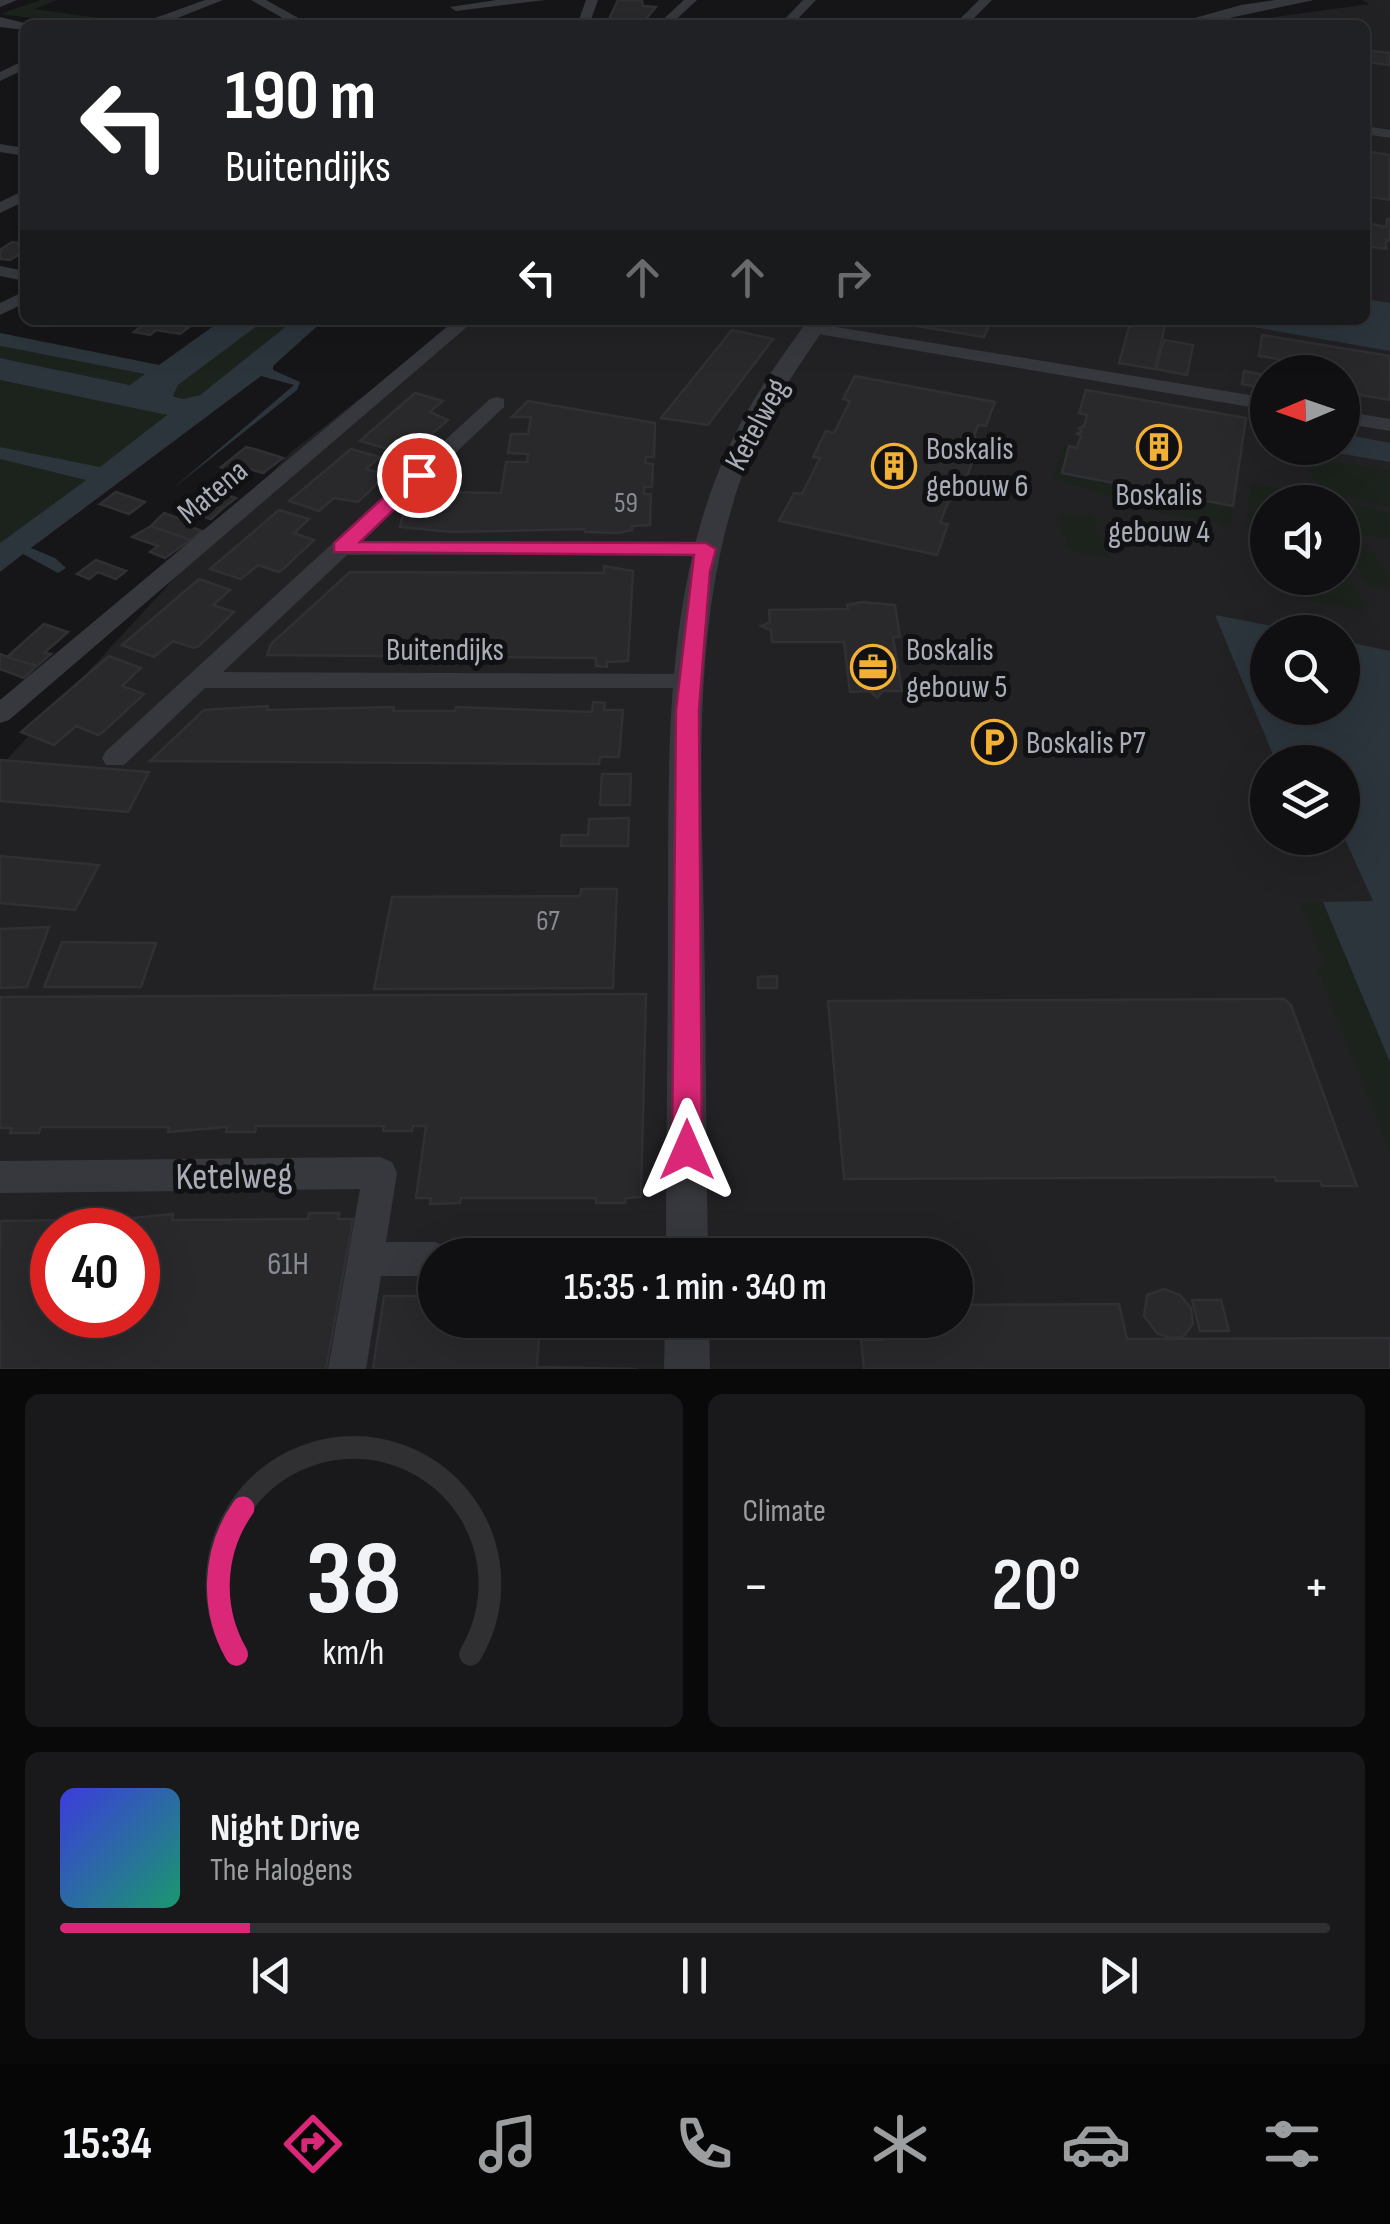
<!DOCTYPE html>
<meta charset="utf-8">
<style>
:root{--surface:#101012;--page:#19191b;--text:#f1f3f6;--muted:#9c9d9f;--line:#303032;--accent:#db2777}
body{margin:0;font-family:"Sofia Sans Condensed",sans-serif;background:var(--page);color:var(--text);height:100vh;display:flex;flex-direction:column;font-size:38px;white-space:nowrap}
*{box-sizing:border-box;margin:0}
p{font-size:32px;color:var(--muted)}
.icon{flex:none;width:55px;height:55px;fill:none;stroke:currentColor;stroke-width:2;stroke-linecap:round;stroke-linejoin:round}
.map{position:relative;height:1369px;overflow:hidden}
.sheet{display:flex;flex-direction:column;gap:25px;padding:25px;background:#09090a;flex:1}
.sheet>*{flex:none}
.hud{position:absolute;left:20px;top:20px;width:1350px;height:305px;border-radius:15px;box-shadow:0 10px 40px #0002,0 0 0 2px var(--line);background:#202124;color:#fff;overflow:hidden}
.needle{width:65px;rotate:268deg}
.controls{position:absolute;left:1250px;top:355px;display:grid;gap:20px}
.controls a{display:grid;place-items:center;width:110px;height:110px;border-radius:50%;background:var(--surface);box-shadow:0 10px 40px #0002,0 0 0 2px var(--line);font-size:50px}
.speed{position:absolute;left:30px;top:1208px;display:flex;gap:20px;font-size:50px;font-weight:700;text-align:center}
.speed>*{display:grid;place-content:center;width:130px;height:130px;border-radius:50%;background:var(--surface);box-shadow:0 10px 40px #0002,0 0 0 2px var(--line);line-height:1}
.speed .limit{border:15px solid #d22;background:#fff;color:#111}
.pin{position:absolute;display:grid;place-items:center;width:85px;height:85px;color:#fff;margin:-42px;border:5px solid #fff;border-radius:50%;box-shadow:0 2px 10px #0007}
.me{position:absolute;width:110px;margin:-55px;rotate:0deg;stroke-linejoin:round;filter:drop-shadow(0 0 8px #0008)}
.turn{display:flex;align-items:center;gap:35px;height:210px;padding:0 40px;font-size:45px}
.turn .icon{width:130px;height:130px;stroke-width:2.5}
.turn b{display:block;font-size:70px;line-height:85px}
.lanes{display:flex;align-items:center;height:95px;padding:0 40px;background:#0003;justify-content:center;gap:50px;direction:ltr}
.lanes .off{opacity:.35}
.big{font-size:75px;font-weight:600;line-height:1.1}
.sheet .widget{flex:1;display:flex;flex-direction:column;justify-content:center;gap:15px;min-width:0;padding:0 35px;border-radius:15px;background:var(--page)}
.sheet .dial{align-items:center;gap:0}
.dial svg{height:260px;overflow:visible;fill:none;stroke:var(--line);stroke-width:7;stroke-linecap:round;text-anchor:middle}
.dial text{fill:var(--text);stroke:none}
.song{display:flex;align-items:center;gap:30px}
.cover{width:120px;height:120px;border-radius:15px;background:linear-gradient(135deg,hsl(240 70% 55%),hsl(160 70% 35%))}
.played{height:10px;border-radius:5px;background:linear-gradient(90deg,var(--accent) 15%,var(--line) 15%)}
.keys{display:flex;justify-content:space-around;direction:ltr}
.heat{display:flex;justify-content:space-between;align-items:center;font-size:55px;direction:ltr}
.sheet .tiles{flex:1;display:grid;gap:25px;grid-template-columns:1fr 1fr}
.widget:last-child{grid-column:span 2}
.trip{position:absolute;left:418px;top:1238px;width:555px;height:100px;border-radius:50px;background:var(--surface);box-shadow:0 10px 40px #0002,0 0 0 2px var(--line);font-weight:600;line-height:100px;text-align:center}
.dock{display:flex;height:160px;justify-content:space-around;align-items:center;background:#060607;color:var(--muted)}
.dock .icon{width:70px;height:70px}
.dock .active{color:var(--accent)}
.dock b{font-size:45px;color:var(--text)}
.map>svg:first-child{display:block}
</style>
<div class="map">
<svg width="1390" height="1369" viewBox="0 0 1390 1369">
<rect width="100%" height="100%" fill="#161618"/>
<path fill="#222225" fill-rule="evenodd" d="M1362,0H1390V1369H0V767L291,452L461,320H1365V25H1189L1225,16L1240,22L1369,4ZM1268,372H1342V448H1268ZM1268,502H1342V578H1268ZM1268,632H1342V708H1268ZM1268,762H1342V838H1268ZM52,1230H138V1315H52ZM435,1255H955V1320H435Z"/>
<g fill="#1c231d">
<path d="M41,0H57L34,9L150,25H86L0,14Z"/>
<path d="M265,320H294L200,395L183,399L173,395L178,385Z"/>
<path d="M0,346L146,374L130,385L0,358Z"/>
<path d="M0,380L163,413L167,418L100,468L0,447Z"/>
<path d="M1063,445L1069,446L1062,473L1233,506L1230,525L1153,511L1053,478Z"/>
<path d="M1300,455L1390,471V507L1321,491Z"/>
<path d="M0,459L87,479L0,543Z"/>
<path d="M1251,483L1302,492L1308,502H1268L1267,528L1245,527Z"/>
<path d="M1318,496L1390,513V538L1343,533L1342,502H1322Z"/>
<path d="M1093,515L1109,558L1069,550L1057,515Z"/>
<path d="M1345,544L1370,547L1390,580V587H1369Z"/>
<path d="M1343,575H1348L1367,611L1285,595L1277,578Z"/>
<path d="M1300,902H1323L1390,1062V1152L1317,968L1326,967Z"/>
</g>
<g fill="#2c353c">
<path d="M1365,299L1390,303V351L1213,320H1365Z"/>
<path d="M222,320H265L178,385L173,396L183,399L200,395L294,320H324L273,366V370L300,382L297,390L171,490L294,385L261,376L31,548L55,558L66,568L58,573L23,554L0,572V543L86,480L0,459V447L100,467L167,415L0,380V358L130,385L145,374L0,346V333L159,365Z"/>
<path d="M1343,434L1390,443V462L1306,448H1342Z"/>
<path d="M1215,615L1303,632H1268V708H1342L1343,641L1390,651V1062L1323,902L1373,901L1343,835L1342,762H1276Z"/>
</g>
<g fill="#29292c" stroke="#303034" stroke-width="2.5" fill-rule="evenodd">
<path d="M618,0H642L643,6L656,7L644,21L609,19Z"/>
<path d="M1365,50L1390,53V65L1365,62Z"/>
<path d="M1365,151L1390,155V200L1365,196Z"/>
<path d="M1387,219H1390V241L1386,240V249L1365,246V223L1386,227Z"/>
<path d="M12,242L25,244V251L10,260L0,259V250Z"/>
<path d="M161,320H176L192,325L180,334L156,330L150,335L134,332L146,322L156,324Z"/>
<path d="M901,320H991L984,337L899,323Z"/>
<path d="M1131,320L1166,321L1155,369L1119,363Z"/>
<path d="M732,330L773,339L708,425L661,418Z"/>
<path d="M1262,335L1390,356V400L1342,392V372H1303L1304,363L1259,356Z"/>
<path d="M1164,340L1193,345L1187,375L1156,369Z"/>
<path d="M1244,371L1264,375L1262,388L1242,384Z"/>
<path d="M855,376L995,402L986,426L978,425L974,436L977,439L972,442L975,445L970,446L965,458L973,460L963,487L955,485L940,523L948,524L937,555L779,521L794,493L802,494L820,458L813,457L826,431L834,433L850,401L843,399Z"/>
<path d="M1086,390L1246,418L1233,506L1062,473L1069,446L1077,448L1081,436L1077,434L1082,432L1079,428L1084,426L1087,415L1079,413Z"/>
<path d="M415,393L443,401L430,412L448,420L421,443L402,437L388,449L360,441Z"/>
<path d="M528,401L655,423L654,457H646L645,463L653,464L652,487H644V494H651L650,525L632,526V530L619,533L585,532V529L452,532L400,527L402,518L433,492L501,493L506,462H527L528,454L508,453L511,434H528L531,417H512Z"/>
<path d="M246,447L258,450L283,458L263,473L246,468L239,473L221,467Z"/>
<path d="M351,449L380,457L366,469L386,475L358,502L334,498L319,511L289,501Z"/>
<path d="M208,489L236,498L223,508L195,499Z"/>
<path d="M116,492L145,502L129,514L100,504Z"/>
<path d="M196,500L223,508L211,519L183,510Z"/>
<path d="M279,510L309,519L294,533L314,540L283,569L279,572L258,565L241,579L210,569Z"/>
<path d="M164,513L189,522L186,525L202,531L190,540L151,526Z"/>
<path d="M1133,525L1188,534V542L1133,533Z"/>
<path d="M151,526L174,534L190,540L165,558L150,552L158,546L132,537Z"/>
<path d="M96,560L126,571L116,579L98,572L89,579L77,574Z"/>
<path d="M604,566L633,571L628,661L607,662V667L596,666V658L267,655L271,644L350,572L604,573Z"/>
<path d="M199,579L230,590L213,605L234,612L199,646L194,648L173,641L154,657L122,645Z"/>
<path d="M861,602L895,605L900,637H893L902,691H883L877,698L870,691L850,692L844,642H772L771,630L761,626L770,622L769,610L848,609L847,605Z"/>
<path d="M44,624L68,632L44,653L51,654L37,666L7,657Z"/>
<path d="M0,654L7,657L37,666L24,678L0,669Z"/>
<path d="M109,656L141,668L122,686L144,694L103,732L98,735L76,726L54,745L21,732Z"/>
<path d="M593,702L605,703L604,710H623L619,757H600L599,764L150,761L204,710L268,706L267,710L394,707L393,711H455L456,707L592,712Z"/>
<path d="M0,760L149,772L128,812L0,801Z"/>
<path d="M602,774H631L630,805H600Z"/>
<path d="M629,818L628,846H561L562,835H588L589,819Z"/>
<path d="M0,856L99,865L75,910L0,903Z"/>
<path d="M581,889H617L613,988L374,989L392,897L580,896Z"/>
<path d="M49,927L27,987L0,988V929Z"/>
<path d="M62,942L156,943L141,987H44Z"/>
<path d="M777,976V988H758V977Z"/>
<path d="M646,994L641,1197L626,1198L625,1203H596V1198H461L460,1203L430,1204L431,1198H416L426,1126H413L412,1131H383L384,1126H256L255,1132H226L227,1127L168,1132L169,1127H41L39,1133H10L12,1128H0V997Z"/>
<path d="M1284,999L1291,1005L1357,1186H1322L1320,1181H1276L1275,1177L844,1179L828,1001Z"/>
<path d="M309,1213H339L338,1219H353L326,1369H0V1221L81,1220L83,1215L113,1214L111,1220L173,1214L172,1220L308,1219ZM52,1230H138V1315H52Z"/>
<path d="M1164,1289L1180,1295L1191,1308L1193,1324L1183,1337L1170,1338L1157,1333L1144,1316L1147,1295Z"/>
<path d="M384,1296H435V1320H540L537,1367L637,1369H373Z"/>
<path d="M1192,1300H1221L1229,1331H1200Z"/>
<path d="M1119,1304L1127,1339L1390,1338V1369H864L861,1340H884L882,1320H955V1305Z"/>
</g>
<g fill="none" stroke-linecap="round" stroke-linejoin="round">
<g fill="#37383d" fill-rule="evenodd">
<path d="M0,0H17L0,7Z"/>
<path d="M205,0H223L160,25L144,22Z"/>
<path d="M251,0H266L311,25H295Z"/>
<path d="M496,0H545L456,11L450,7Z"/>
<path d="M586,0H598L589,25H577Z"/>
<path d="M684,0H697L670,25H657Z"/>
<path d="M803,0H816L792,25H779Z"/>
<path d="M979,0H992L967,25H954Z"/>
<path d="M25,60V69L0,81V72Z"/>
<path d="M1365,126L1390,130V138L1365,134Z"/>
<path d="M0,144L25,148V156L0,152Z"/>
<path d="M25,190V201L0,213V202Z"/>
<path d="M0,266L25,271V281L0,276Z"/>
<path d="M25,291V303L0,315V303Z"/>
<path d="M455,320H475L9,720L0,723V700Z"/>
<path d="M812,323L1268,398V410L806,332L803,328Z"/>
<path d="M497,397L504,399V407L362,541L706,542L714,544L717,549L714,554L347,555L223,672L688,674L700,682L697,688H205L124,765H106L102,758L106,751L490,399Z"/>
<path d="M1342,411L1390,419V431L1342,423Z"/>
<path d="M380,1157L392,1162L397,1173L386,1242H435L448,1247L451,1255H435V1276H381L366,1369H328L360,1189L0,1193V1161Z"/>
</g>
<g fill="#37383d" fill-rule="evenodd">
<path d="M1275,0H1314L1196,25H1170L1241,5Z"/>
<path d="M0,17L33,25H25V30L0,27Z"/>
<path d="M808,320H830C800,364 769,407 749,457C691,603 701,767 704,921C706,1033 706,1144 708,1255H666C666,1143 668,1032 668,920C669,766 662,600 725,456C746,406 777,363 808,320Z"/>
<path d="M665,1320H709L710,1369H664Z"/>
</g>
</g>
<path fill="#db2777" stroke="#8e194d" stroke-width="2.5" d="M419,470L426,471V479L360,542L706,543L716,549L710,572L699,710L702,1150L698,1160L687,1164L676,1160L672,1150L676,710L694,555L334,552V543L412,471Z"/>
<defs>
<symbol id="building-ring" viewBox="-11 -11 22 22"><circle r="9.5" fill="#111113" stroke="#f2b134" stroke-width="1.5"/><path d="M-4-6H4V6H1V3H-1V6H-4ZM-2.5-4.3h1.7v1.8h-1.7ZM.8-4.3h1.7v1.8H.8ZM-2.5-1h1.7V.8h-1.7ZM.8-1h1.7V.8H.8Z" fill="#f2b134"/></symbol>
<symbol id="office-ring" viewBox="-11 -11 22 22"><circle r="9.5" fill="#111113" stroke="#f2b134" stroke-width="1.5"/><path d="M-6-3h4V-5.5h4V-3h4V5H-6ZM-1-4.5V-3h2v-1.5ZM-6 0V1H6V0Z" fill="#f2b134"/></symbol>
<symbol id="parking-ring" viewBox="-11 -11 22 22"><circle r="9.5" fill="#111113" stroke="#f2b134" stroke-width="1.5"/><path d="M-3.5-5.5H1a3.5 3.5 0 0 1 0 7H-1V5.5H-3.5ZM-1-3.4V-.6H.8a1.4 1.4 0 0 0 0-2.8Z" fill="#f2b134"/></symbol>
</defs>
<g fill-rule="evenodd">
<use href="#building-ring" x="1134" y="422" width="50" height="50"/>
<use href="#building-ring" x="869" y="441" width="50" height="50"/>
<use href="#office-ring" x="848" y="642" width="50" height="50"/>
<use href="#parking-ring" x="969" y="717" width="50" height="50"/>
</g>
<g text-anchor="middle" stroke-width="10" stroke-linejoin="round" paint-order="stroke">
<g font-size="28" fill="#888b94">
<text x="626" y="512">59</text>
<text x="548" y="930">67</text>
</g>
<g font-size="32" fill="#a8adb8" stroke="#111113">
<text transform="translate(756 424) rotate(-62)" y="11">Ketelweg</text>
<text transform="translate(212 491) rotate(-40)" y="11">Matena</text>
<text x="445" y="660">Buitendijks</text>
</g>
<g font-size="32" fill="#a8adb8" stroke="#111113" text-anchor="start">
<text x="926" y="459">Boskalis<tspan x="926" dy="37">gebouw 6</tspan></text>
<text x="1159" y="505" text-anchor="middle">Boskalis<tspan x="1159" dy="37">gebouw 4</tspan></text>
<text x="906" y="660">Boskalis<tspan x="906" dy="37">gebouw 5</tspan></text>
<text x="1026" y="753">Boskalis P7</text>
</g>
<g font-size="32" fill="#888b94">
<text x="288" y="1274">61H</text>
</g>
<g font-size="38" fill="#a8adb8" stroke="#111113">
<text transform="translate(234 1175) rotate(-1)" y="13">Ketelweg</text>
</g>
</g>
</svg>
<div class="controls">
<a><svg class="needle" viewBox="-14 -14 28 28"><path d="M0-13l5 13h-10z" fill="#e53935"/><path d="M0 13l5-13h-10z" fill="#9c9d9f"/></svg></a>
<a><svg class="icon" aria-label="sound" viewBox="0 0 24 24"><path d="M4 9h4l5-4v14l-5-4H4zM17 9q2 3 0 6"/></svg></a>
<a><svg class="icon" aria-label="search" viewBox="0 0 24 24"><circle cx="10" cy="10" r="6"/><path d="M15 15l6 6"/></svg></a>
<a><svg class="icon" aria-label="layers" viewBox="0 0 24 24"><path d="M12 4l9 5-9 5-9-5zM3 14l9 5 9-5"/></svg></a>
</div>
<div class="speed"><div class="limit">40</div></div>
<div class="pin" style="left:419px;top:475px;background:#d93025"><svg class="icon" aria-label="arrive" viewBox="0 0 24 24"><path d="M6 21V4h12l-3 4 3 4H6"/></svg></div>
<svg class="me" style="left:687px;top:1150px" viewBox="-20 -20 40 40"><path d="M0-17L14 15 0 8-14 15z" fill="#db2777" stroke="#fff" stroke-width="4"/></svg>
<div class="trip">15:35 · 1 min · 340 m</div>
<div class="hud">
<div class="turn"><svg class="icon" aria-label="left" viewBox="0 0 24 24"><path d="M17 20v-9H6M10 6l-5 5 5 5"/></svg><div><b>190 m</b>Buitendijks</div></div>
<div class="lanes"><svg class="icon" aria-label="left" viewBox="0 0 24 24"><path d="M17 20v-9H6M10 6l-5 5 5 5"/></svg><svg class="icon off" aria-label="ahead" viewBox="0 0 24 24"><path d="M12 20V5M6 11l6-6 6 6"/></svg><svg class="icon off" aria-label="ahead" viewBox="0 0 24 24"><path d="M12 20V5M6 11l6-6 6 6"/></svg><svg class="icon off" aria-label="right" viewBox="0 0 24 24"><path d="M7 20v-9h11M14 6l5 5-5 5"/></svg></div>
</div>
</div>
<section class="sheet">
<div class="tiles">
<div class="widget dial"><svg viewBox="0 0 100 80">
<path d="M14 69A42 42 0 1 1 86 69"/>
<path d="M14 69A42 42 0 0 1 16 24" stroke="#db2777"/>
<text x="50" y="56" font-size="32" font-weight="700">38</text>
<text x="50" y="72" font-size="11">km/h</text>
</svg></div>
<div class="widget"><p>Climate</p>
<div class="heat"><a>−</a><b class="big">20°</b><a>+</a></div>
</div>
<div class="widget">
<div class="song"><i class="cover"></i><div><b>Night Drive</b><p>The Halogens</p></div></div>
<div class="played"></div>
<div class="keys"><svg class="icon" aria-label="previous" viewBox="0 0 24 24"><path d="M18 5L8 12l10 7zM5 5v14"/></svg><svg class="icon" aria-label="pause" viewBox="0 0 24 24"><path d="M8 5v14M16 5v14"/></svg><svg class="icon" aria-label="next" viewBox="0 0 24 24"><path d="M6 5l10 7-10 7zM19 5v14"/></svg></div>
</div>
</div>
</section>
<nav class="dock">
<b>15:34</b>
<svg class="icon active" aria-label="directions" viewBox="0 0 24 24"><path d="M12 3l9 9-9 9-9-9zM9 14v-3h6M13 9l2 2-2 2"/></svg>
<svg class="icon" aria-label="music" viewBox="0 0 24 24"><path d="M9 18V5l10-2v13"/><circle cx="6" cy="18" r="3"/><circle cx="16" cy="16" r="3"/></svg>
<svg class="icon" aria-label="phone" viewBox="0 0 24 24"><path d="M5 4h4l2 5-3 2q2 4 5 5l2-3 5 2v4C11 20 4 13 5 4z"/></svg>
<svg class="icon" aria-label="climate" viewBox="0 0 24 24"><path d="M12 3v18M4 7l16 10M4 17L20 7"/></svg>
<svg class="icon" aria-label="car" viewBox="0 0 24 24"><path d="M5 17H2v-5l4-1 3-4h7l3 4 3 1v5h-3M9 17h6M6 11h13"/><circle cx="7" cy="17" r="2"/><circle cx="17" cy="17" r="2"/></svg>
<svg class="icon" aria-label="filters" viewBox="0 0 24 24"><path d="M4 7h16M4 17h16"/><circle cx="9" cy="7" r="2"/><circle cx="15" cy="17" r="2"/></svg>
</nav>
